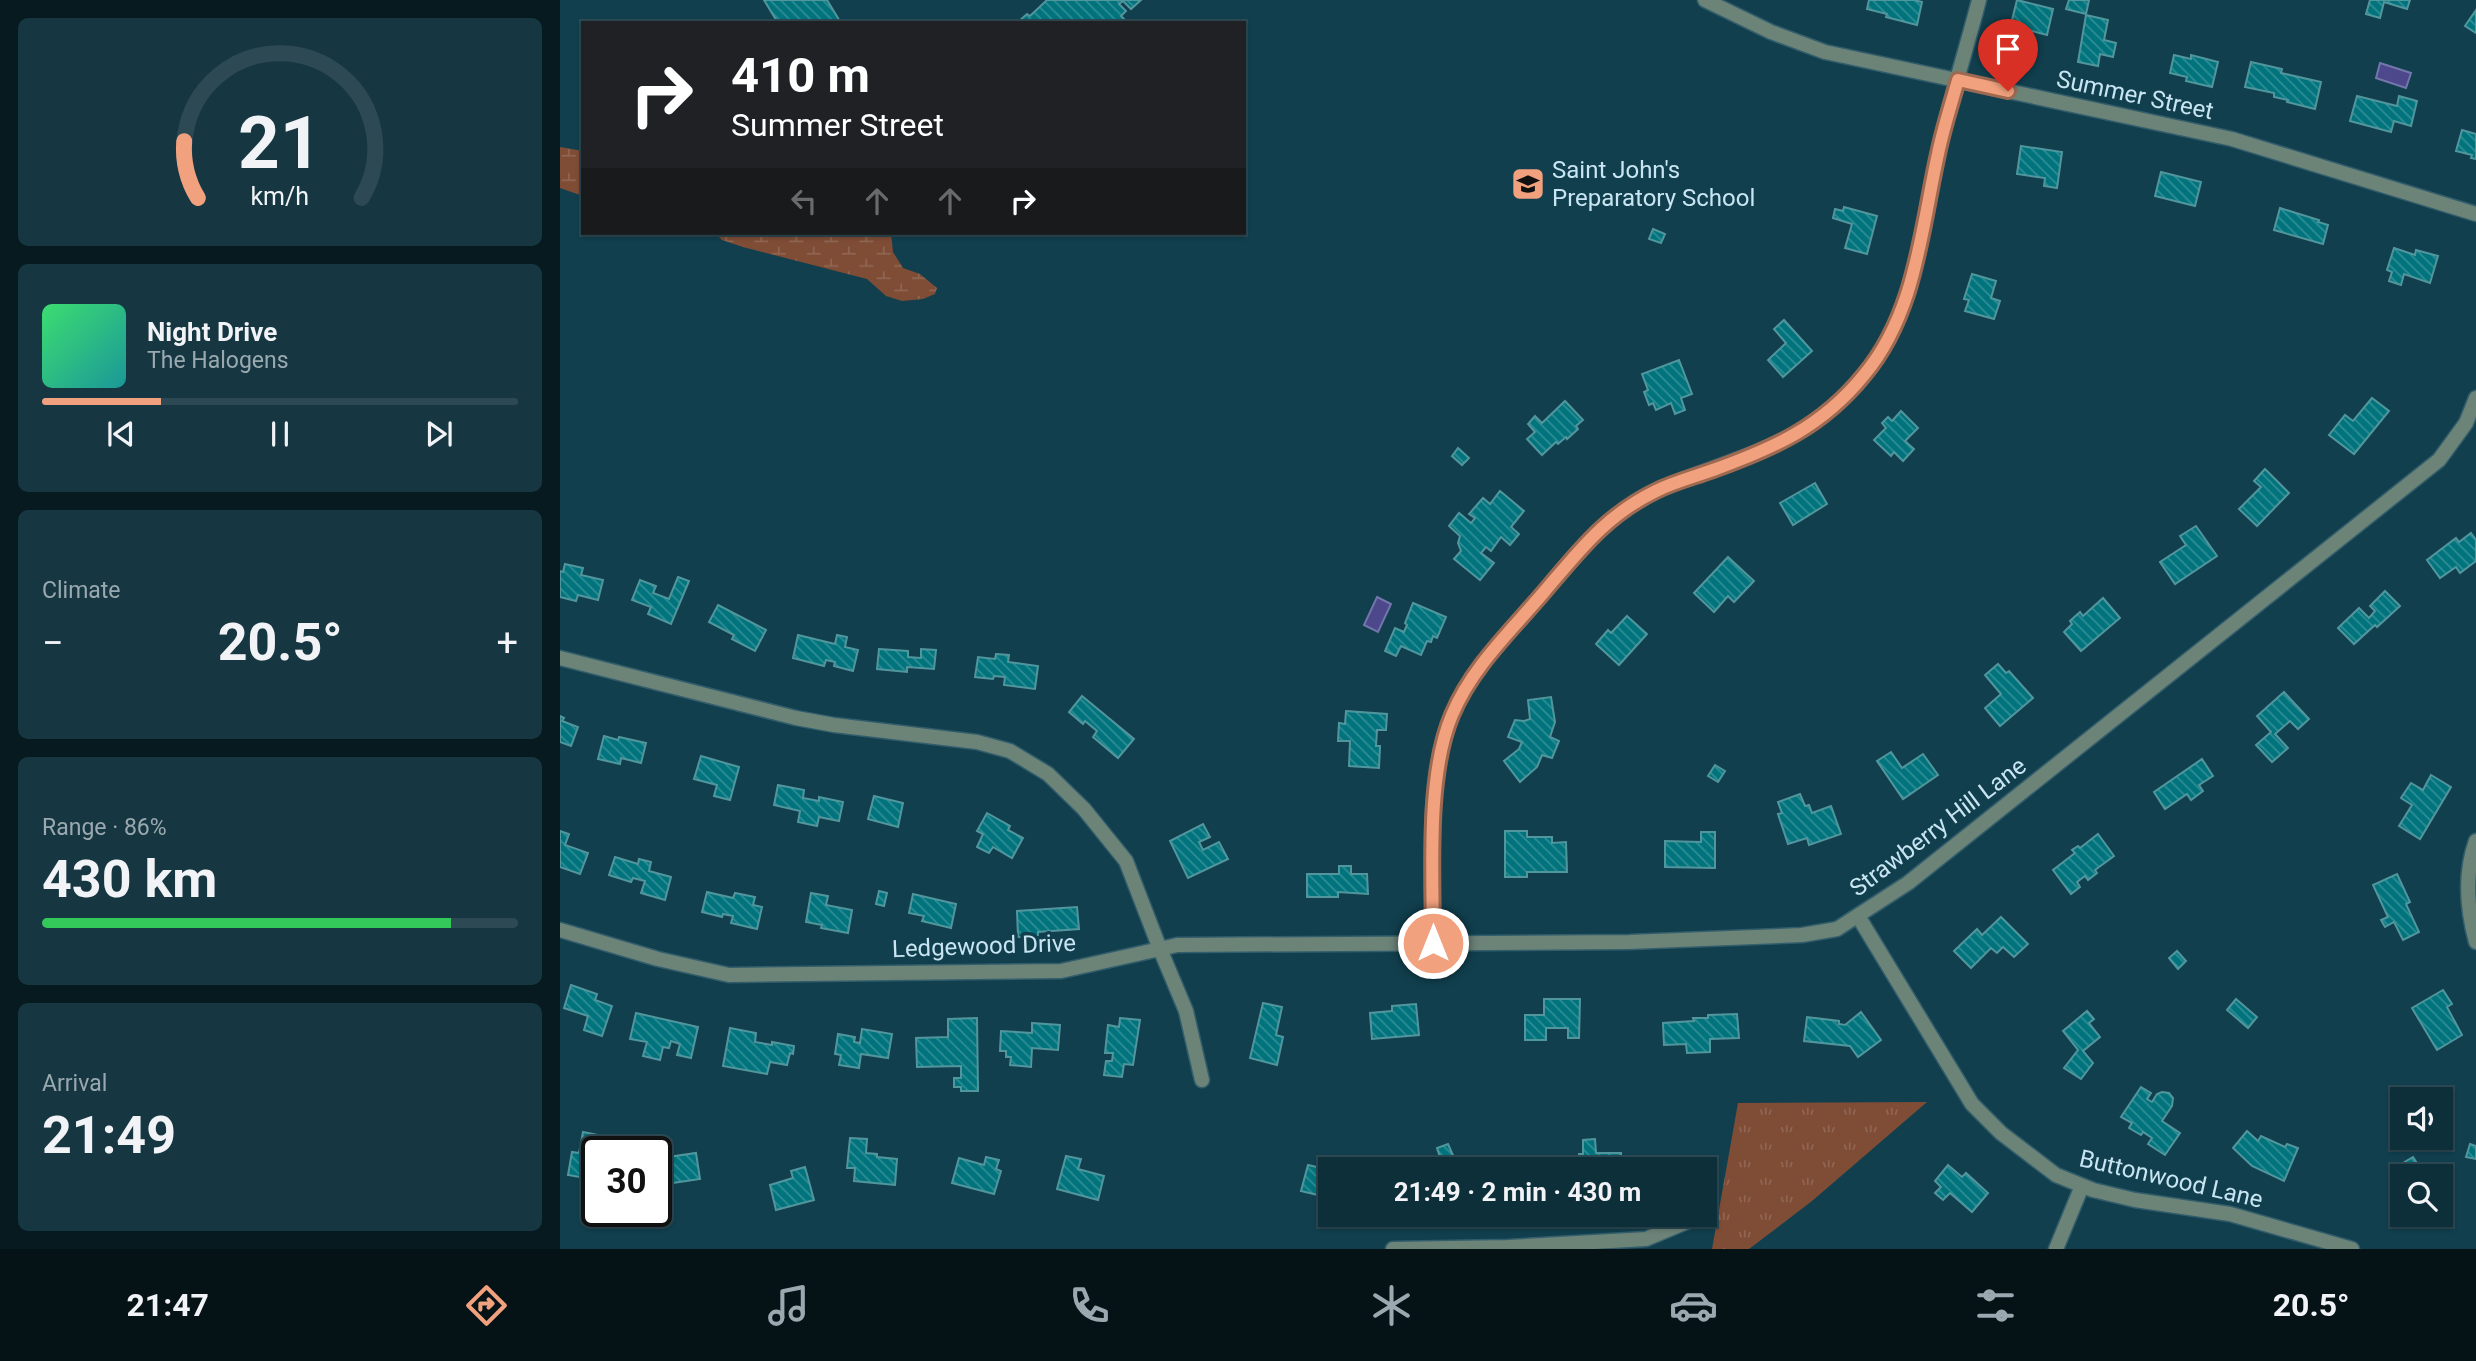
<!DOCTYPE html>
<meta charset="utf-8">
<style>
:root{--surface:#0d2f3a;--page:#163742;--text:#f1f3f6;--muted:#9aa9af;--line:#2d4a54;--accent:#f1a17d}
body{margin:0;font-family:Roboto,sans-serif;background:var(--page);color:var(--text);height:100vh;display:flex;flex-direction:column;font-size:26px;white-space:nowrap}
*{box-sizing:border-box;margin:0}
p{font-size:23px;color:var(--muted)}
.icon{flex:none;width:38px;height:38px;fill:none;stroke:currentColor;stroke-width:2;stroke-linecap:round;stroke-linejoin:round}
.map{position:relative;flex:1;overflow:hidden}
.details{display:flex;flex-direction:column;gap:18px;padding:18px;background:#071a20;width:560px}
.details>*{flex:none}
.top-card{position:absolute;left:21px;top:21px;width:665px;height:214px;border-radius:0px;box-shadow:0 2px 5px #0004,0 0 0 2px var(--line);background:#202124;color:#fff;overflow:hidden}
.buttons{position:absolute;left:1830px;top:1087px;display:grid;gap:14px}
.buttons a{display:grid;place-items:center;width:63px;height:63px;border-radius:0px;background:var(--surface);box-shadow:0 2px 5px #0004,0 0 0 2px var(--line);font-size:35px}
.speed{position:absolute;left:21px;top:1136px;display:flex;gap:14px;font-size:35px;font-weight:700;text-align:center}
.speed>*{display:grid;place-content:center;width:91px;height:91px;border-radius:50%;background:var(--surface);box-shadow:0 2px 5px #0004,0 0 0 2px var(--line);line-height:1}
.speed .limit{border:4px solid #111;border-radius:10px;background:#fff;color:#111}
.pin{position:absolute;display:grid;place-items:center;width:60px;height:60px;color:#fff;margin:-72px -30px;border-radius:50% 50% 50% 0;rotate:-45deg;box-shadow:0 0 7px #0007}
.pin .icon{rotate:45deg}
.me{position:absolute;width:77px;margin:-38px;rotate:0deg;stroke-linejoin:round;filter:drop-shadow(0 0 5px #0008)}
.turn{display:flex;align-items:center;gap:24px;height:147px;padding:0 35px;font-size:32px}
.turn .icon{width:91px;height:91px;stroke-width:2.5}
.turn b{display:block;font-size:49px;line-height:60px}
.lanes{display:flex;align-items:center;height:66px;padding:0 35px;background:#0003;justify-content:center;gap:35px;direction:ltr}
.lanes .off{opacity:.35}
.big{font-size:52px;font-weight:700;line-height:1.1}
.details .widget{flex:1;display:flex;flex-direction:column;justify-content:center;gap:10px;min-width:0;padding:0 24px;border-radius:10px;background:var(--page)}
.details .dial{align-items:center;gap:0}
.dial svg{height:182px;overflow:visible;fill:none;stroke:var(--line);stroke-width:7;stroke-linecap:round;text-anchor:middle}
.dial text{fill:var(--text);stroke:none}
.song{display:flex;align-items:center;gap:21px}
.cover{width:84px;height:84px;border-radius:10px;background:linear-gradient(135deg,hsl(140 70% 55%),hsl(180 70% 35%))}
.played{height:7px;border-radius:4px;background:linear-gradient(90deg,var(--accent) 25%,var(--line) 25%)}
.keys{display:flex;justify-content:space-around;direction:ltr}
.heat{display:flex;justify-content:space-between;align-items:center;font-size:38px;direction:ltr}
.charge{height:10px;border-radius:5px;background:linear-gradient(90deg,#34c759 86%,var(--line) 0)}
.trip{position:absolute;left:758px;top:1157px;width:399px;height:70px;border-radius:0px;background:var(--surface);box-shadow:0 2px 5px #0004,0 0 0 2px var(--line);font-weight:700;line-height:70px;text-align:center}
.menu{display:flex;height:112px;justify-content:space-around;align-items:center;background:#051317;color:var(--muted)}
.menu .icon{width:49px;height:49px}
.menu .selected{color:var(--accent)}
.menu b{font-size:32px;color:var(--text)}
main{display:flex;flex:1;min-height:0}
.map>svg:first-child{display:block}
</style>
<main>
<section class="details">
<div class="widget dial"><svg viewBox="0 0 100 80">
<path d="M14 69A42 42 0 1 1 86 69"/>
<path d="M14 69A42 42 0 0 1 8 44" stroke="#f1a17d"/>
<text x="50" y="56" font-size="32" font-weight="700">21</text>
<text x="50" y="72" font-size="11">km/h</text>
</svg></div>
<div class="widget">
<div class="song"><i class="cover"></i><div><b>Night Drive</b><p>The Halogens</p></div></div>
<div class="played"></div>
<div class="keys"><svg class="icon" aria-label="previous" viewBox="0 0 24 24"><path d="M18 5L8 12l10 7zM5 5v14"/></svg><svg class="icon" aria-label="pause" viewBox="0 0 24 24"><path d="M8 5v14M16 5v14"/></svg><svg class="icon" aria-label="next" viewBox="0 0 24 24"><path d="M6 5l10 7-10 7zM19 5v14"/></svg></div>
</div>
<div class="widget"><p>Climate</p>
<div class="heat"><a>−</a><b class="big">20.5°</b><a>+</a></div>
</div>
<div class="widget"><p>Range · 86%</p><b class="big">430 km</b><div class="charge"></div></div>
<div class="widget"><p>Arrival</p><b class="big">21:49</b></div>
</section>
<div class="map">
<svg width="1916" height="1249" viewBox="0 0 1916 1249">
<defs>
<pattern id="wetland-marsh" width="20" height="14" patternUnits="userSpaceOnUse" patternTransform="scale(1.75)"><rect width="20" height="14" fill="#7f4c35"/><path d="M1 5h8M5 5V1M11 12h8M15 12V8" fill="none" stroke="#906653"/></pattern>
<pattern id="park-tufts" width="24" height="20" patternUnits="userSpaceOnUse" patternTransform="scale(1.75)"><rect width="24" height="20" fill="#7f4c35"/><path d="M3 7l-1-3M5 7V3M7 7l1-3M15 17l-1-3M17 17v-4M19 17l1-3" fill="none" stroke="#906653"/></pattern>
<pattern id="building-back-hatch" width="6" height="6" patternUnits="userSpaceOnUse" patternTransform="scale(1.75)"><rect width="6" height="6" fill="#00737c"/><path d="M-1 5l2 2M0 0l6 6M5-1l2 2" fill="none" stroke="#308d95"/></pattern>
</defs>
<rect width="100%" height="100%" fill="#113f4e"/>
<g fill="url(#wetland-marsh)">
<path d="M0,147L23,151V196L0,188Z"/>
<path d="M155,233H331L333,252L343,268L360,274L377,288L375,294L363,299L342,301L326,296L307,279L183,247L162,240Z"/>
</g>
<path fill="url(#park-tufts)" d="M1367,1102L1252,1201L1189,1249H1152L1178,1103Z"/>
<g fill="#4d478b" stroke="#7276aa" stroke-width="2">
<path d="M1820,63L1851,73L1846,88L1816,78Z"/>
<path d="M817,597L831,604L818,632L804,625Z"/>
</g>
<g fill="url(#building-back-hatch)" stroke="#52969d" stroke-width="2">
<path d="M204,0H267L281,23H218Z"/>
<path d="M487,0H581L571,9L563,1L559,4L566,11L561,16L568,23H457L467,14L470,16Z"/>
<path d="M1309,0H1354L1362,2L1357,25L1326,17L1327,14L1307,9Z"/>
<path d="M1457,0L1493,9L1487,35L1468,30L1466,36L1470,37L1466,53L1445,48Z"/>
<path d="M1509,0H1529L1526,14L1506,9Z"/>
<path d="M1810,0H1850L1847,9L1824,2L1820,18L1806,14Z"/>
<path d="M1916,10V33L1905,26Z"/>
<path d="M1526,15L1548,20L1544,40L1556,43L1553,57L1540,54L1538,66L1518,62Z"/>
<path d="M1614,55L1631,59V55L1658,62L1652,87L1626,81L1627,77L1610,73Z"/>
<path d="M1691,62L1722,69L1721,73L1761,82L1755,109L1727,102L1728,100L1714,97V93L1685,87Z"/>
<path d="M1797,96L1837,106L1839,96L1857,101L1851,126L1834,121L1831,132L1790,121Z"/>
<path d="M1902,130L1916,134V159L1911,158L1912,155L1896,151Z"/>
<path d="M1461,146L1502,152L1497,188L1484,186L1485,178L1457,174Z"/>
<path d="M1601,172L1641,182L1635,206L1595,196Z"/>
<path d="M1284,207L1317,216L1307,254L1285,248L1292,224L1273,218L1275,209L1283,211Z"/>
<path d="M1720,208L1759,220L1758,222L1768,225L1763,244L1714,230Z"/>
<path d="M1093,229L1105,234L1101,243L1089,239Z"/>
<path d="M1834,248L1855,255L1856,250L1878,256L1870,283L1844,274L1841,285L1829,281L1832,272L1827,270Z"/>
<path d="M1412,274L1436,281L1431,298L1440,301L1434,319L1405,311L1409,300L1404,299Z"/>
<path d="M1224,320L1252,351L1223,377L1208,360L1226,343L1214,329Z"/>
<path d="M1119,360L1132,394L1121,398L1125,410L1115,414L1111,403L1096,410L1093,403L1089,405L1084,392L1088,390L1082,374Z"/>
<path d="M1812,398L1829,411L1794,454L1769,435L1785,415L1793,421Z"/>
<path d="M1005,401L1023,420L1016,426L1018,429L1007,439L1006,437L998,444L996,442L982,455L967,439L975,432L968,424L975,416L982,423Z"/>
<path d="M1341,411L1358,428L1345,441L1354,449L1343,461L1334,452L1331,456L1314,440L1326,428L1322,423L1328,417L1332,421Z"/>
<path d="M898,448L909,458L902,465L892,456Z"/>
<path d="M1705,469L1729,493L1697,526L1679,509L1701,487L1694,481Z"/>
<path d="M1255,483L1267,504L1233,525L1220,503Z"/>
<path d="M940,491L964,511L951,527L959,534L950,545L941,537L931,551L926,547L921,553L934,563L920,580L894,559L901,551L898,543L900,536L889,526L899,513L911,523L915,518L909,514L923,498L930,504Z"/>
<path d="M1636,526L1657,556L1615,584L1600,562L1626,545L1620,536Z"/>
<path d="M1911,533L1916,540V561L1900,573L1896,567L1880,578L1867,560L1896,538L1899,542Z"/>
<path d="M1168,557L1194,581L1174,602L1168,596L1154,612L1134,593Z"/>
<path d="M5,564L23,568L21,575L43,580L38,600L18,595L16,601L0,597V571L3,572Z"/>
<path d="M118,577L129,581L111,624L88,614L91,607L72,600L80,580L96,586L93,593L109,599Z"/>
<path d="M1825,591L1840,606L1817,627L1815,625L1794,644L1778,628L1799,608L1809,618L1815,611L1810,606Z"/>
<path d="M1543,598L1560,618L1521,651L1504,632L1512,624L1510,621L1520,612L1523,616Z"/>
<path d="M853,603L886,617L877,638L873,636L871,642L867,641L861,655L841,646L836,656L825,651L835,628L844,632L847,625L845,623Z"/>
<path d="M158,605L206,630L195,651L172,639L174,635L149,622Z"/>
<path d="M1067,616L1087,634L1059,665L1036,644L1048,630L1051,633Z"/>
<path d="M238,635L275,644L277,635L287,637L285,647L298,650L293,671L274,666L275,662L266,660L264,666L233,658Z"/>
<path d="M319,649L348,651V657L361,658V649L376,650L374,669L347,667V672L317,669Z"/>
<path d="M436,654L449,655L448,662L478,666L475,689L444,685L445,677L434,676L433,679L415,677L418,657L435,659Z"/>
<path d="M1438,664L1446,673L1449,671L1473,698L1440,726L1425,708L1441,694L1425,675Z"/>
<path d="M1724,692L1749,719L1738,729L1730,721L1715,734L1728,748L1712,762L1696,745L1711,732L1697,716Z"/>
<path d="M522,696L574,739L558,758L533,737L537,731L525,721L523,724L509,712Z"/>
<path d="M991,697L995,722L990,737L999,741L992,758L982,755L977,767L960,782L944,761L959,749L962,742L948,737L955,720L964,721L970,719L968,700Z"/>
<path d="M786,711L827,714L826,730H817L816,746H820L819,768L789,766L790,741H778L779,723L785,724Z"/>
<path d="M0,716L4,718L2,721L18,727L11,746L0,742Z"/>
<path d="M44,736L58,740L59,737L86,743L81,763L61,758L60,764L38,759Z"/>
<path d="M1331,752L1342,768L1363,754L1378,775L1343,799L1317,761Z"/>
<path d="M141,756L179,767L170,800L154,796L157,785L134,779Z"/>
<path d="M1642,759L1653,776L1639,785L1643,791L1631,800L1627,794L1605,809L1594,792Z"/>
<path d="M1155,765L1165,771L1158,782L1148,776Z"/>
<path d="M1871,775L1891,787L1860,839L1839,826L1852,805L1841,798L1851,783L1863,790Z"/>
<path d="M218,785L244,790L243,798L259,801V797L283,802L279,821L259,817L257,826L238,822L240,811L214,805Z"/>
<path d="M1240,794L1245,806L1249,805L1252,813L1271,806L1281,834L1249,845L1247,838L1228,844L1218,814L1222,813L1218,802Z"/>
<path d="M314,796L343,803L338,827L308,819Z"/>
<path d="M427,813L450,826L448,830L463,838L452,858L433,847L429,853L417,847L423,834L417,831Z"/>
<path d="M643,824L650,837L639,842L643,850L659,842L668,859L628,878L610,841Z"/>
<path d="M0,831L9,834L5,845L28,853L20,874L0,867Z"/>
<path d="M945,831H967V837H992V843L1006,842L1007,872H967V877H945Z"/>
<path d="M1141,832H1155V868L1105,867V841L1141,842Z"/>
<path d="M1538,834L1554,856L1535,870L1537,873L1528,880L1525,876L1517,882L1520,887L1511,894L1493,870L1515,853L1512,850L1518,846L1520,848Z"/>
<path d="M55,857L78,864L79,859L91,862L89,871L111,877L105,900L81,893L85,881L73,878L71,882L49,875Z"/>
<path d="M779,866H791V874H807L808,894L778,892V897H747V874H779Z"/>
<path d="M1837,874L1850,902L1846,904L1859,932L1843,940L1834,922L1825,927L1821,920L1828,917L1813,885Z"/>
<path d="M319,891L327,893L324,906L316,904Z"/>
<path d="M147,892L173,898L175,893L195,897L193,905L202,907L197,929L171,923L173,916L163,914L162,917L142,912Z"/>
<path d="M251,893L268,896L266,905L292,910L288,933L261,928L262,925L246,922Z"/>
<path d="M353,894L396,904L391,928L362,921L364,916L349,913Z"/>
<path d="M517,907L519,929L478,932V936L458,937L457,911Z"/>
<path d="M1441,917L1468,944L1454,957L1443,947L1437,953L1431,948L1411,968L1394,951L1417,929L1422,935Z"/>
<path d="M1617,951L1626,961L1618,969L1609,958Z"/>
<path d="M11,985L37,994L35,1000L52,1006L42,1036L24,1030L28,1016L4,1008Z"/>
<path d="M1883,990L1892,1004L1887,1007L1902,1035L1877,1050L1852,1008Z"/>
<path d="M984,999H1020L1019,1038H1008V1028H986V1040H965V1015H984Z"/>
<path d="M1676,999L1697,1017L1688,1028L1667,1010Z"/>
<path d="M703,1003L722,1007L716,1035L723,1037L717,1065L690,1058Z"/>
<path d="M856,1004L859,1035L812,1039L810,1013L832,1011V1006Z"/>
<path d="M1527,1011L1534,1019L1529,1023L1540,1037L1523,1051L1533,1063L1521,1079L1504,1068L1518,1050L1503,1031Z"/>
<path d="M1301,1012L1321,1040L1298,1057L1290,1046L1244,1041L1247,1017L1279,1021V1024L1285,1025Z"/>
<path d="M76,1013L138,1027L131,1058L117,1055L120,1044L111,1041L109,1048L103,1047L100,1060L83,1056L87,1042L70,1039Z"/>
<path d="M1177,1014L1179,1038L1150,1039V1052L1127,1053L1126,1044L1104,1045L1103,1023L1134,1021L1133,1018H1148V1015Z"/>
<path d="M417,1018L418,1091H401V1087H394V1078H401V1066L357,1067L356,1038L388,1037V1019Z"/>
<path d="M560,1018L580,1020L573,1065L564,1064L562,1077L544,1075L546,1061H552L553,1053H545L548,1025L559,1027Z"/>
<path d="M472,1023L500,1025L498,1050L472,1048L471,1067L450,1065L451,1057H446V1051H440L441,1031L472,1033Z"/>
<path d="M170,1028L196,1033L195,1042L212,1045V1042L234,1046L233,1054L230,1053L227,1065L210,1062L207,1074L163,1066Z"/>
<path d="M302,1029L332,1034L328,1058L301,1054L299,1068L279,1065L281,1055L275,1054L278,1034L295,1037L294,1042L300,1043Z"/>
<path d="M1581,1087L1591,1093L1587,1099L1592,1102L1597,1094L1602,1092L1609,1093L1613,1098L1612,1106L1602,1121L1620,1133L1605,1155L1588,1144L1592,1138L1583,1132L1581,1135L1569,1128L1572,1123L1561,1117Z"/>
<path d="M1687,1131L1698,1141L1701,1136L1725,1147L1727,1144L1738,1148L1724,1181L1692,1166L1673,1148Z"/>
<path d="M23,1132L38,1135L34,1152L37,1153V1180L8,1175L12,1152L19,1153Z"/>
<path d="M290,1138L307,1139L306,1153L317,1154V1157L337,1159L335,1185L294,1181L295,1168H287Z"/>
<path d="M1035,1139L1036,1153H1061V1169H1019V1154H1023V1140Z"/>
<path d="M888,1144L899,1169H856L855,1167L880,1157L877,1148Z"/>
<path d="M1910,1144L1916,1146V1159L1906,1157Z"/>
<path d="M107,1148L108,1157L136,1153L140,1179L99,1185L96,1152L94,1150Z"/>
<path d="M506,1156L521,1159L518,1169L544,1176L538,1200L497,1189Z"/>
<path d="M426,1157L439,1160L436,1169L441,1171L434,1194L392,1183L399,1158L424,1165Z"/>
<path d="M1853,1157L1865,1176H1843V1189L1831,1170Z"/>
<path d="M748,1165L770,1170V1198L741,1191Z"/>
<path d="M1388,1165L1402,1177L1406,1173L1428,1193L1412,1212L1390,1193L1383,1200L1375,1193L1381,1187L1375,1181Z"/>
<path d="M245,1167L254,1200L216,1210L210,1185L233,1178L231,1171Z"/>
</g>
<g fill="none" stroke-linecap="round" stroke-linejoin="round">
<defs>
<g id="minor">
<path d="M0,658L236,718L274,725L417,742L450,751L488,774L524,809L566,861L600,949L501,971L169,975L98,959L0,930"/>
<path d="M1916,841C1904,874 1907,909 1916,942"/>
<path d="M1298,916L1412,1104L1441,1133L1496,1175L1533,1190L1575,1200L1670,1214L1792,1249"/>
<path d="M873,943C873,874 865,778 892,715C913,666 954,628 987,588C1020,549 1052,509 1101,488C1180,456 1246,446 1304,375C1356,313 1361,230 1378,154C1389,102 1406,51 1419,0"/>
<path d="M642,1080L626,1011L600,949L617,945L1069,942L1242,935L1277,929L1348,883L1879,460L1906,423L1916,398"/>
<path d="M833,1249L948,1247L1086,1239L1136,1218"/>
<path d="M1496,1249L1522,1186"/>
</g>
<path id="tertiary" d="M1145,0L1211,32L1265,52L1672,139L1916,214"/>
</defs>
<use href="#minor" stroke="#325d6b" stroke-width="17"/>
<use href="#tertiary" stroke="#325d6b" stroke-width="17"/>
<use href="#minor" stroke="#6c8378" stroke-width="14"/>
<use href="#tertiary" stroke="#6c8378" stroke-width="14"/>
</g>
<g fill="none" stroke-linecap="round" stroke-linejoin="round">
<defs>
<path id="route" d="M873,943C873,876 866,776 892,715C912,667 951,631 984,592C1020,550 1045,516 1096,491C1114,482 1134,477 1153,470C1214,448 1262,427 1304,375C1356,313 1361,230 1378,154C1383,129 1391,105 1398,80L1448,91"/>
</defs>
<use href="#route" stroke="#9d6951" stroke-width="18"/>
<use href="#route" stroke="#f1a17d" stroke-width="12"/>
</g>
<defs>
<symbol id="school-square" viewBox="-11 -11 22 22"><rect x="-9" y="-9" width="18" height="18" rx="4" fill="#f1a17d" stroke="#113f4e"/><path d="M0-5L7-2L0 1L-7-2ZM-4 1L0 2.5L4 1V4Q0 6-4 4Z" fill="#111"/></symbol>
</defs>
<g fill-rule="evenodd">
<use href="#school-square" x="949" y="165" width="38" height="38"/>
</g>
<g text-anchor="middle" stroke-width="7" stroke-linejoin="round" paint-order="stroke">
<g font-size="24" fill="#c8e5f1" stroke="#113f4e">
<text transform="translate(1575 95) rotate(12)" y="8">Summer Street</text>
<text transform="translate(1378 827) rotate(-37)" y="8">Strawberry Hill Lane</text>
<text transform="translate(424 946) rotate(-2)" y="8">Ledgewood Drive</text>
<text transform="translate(1611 1179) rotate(13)" y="8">Buttonwood Lane</text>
</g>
<g font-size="24" fill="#c8e5f1" stroke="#113f4e" text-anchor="start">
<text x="992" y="178">Saint John's<tspan x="992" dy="28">Preparatory School</tspan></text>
</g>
</g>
</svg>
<div class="buttons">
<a><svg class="icon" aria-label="sound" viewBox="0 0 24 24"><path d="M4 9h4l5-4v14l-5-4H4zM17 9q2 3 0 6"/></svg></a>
<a><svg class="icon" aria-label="search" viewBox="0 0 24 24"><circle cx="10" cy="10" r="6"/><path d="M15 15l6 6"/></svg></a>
</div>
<div class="speed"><div class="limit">30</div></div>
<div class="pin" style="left:1448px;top:91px;background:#d93025"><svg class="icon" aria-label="arrive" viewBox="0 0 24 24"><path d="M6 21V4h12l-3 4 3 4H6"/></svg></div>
<svg class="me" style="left:873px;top:943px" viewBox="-20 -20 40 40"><circle r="17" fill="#f1a17d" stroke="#fff" stroke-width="3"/><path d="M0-11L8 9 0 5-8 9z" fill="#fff"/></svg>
<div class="trip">21:49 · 2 min · 430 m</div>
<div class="top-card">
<div class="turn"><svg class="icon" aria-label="right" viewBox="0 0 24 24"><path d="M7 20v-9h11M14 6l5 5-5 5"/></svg><div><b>410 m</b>Summer Street</div></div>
<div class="lanes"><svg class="icon off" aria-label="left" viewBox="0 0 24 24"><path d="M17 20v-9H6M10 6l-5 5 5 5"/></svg><svg class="icon off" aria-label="ahead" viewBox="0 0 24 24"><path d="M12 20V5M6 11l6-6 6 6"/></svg><svg class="icon off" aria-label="ahead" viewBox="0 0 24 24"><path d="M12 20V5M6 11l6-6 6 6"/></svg><svg class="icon" aria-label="right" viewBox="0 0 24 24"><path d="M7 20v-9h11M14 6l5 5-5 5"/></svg></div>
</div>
</div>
</main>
<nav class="menu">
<b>21:47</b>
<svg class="icon selected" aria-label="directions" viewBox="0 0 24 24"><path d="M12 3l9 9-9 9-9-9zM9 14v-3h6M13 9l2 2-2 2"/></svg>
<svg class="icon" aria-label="music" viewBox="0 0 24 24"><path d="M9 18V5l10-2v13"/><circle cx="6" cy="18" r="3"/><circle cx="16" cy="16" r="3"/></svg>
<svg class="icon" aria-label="phone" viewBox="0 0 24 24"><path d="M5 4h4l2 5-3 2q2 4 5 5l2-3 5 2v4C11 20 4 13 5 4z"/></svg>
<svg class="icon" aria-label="climate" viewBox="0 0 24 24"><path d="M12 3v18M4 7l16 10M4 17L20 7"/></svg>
<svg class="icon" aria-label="car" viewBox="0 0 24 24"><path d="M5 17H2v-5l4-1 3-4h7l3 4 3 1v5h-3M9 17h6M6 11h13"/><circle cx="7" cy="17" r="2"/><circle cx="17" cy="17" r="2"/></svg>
<svg class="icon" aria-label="filters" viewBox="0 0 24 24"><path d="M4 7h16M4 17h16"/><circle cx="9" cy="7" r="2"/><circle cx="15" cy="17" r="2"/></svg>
<b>20.5°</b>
</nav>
